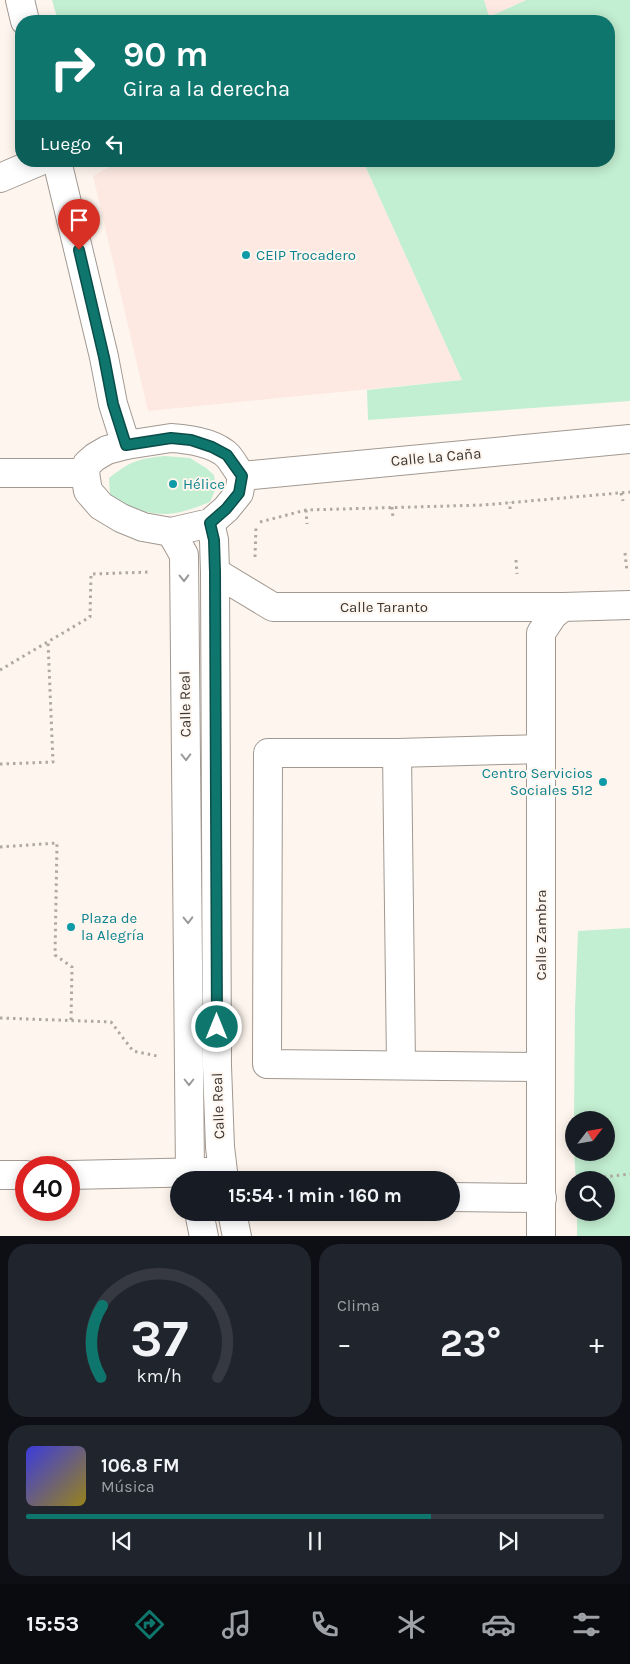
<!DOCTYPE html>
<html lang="es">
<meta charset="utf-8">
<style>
:root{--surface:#171b24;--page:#20242c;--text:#f1f3f6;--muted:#9ea1a6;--line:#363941;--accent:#0f766e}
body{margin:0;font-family:Karla,sans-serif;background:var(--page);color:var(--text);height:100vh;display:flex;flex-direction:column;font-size:19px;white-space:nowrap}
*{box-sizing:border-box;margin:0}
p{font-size:16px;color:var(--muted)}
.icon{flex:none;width:28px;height:28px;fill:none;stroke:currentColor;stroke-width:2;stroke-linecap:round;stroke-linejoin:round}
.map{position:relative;height:1236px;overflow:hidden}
.side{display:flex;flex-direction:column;gap:8px;padding:8px;background:#0d0f14;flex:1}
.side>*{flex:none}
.banner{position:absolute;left:15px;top:15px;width:600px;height:152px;border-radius:20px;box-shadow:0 2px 12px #0003;background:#0f766e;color:#fff;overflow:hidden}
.needle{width:32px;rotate:59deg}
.buttons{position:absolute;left:565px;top:1111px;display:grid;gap:10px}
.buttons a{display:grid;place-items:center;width:50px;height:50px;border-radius:50%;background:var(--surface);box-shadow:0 2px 12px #0003;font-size:25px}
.speed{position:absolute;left:15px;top:1156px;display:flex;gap:10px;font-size:25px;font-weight:700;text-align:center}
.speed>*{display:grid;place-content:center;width:65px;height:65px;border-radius:50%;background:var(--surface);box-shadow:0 2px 12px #0003;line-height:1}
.speed .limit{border:8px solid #d22;background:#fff;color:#111}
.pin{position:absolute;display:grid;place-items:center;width:42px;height:42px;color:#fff;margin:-51px -21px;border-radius:50% 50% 50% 0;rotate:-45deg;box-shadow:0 0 5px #0007}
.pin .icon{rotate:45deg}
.me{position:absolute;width:55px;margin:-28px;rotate:0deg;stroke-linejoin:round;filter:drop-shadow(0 0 4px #0008)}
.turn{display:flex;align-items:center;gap:18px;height:105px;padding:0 25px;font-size:22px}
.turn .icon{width:65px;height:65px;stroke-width:2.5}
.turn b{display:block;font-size:35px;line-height:42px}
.then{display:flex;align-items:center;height:48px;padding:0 25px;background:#0003;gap:10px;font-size:19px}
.big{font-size:38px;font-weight:700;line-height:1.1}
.side .tile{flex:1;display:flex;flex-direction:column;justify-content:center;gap:8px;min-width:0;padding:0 18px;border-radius:20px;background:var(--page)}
.side .dial{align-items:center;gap:0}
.dial svg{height:130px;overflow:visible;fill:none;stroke:var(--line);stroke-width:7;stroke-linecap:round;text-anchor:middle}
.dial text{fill:var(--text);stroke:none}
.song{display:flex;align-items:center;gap:15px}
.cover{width:60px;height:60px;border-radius:8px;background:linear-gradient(135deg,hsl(240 70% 55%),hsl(50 70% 35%))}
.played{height:5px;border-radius:2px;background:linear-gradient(90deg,var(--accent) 70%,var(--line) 70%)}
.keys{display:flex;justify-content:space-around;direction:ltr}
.heat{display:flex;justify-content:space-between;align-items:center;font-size:28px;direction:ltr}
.side .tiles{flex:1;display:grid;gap:8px;grid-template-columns:1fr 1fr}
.tile:last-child{grid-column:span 2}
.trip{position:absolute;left:170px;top:1171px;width:290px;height:50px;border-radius:25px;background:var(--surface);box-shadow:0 2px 12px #0003;font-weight:700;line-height:50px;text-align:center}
.tab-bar{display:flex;height:80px;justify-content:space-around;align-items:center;background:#090b0e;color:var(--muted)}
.tab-bar .icon{width:35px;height:35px}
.tab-bar .current{color:var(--accent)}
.tab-bar b{font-size:22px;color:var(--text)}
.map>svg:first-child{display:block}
</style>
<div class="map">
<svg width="630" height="1237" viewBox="0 0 630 1237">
<rect width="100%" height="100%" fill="#fef6ee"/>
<g fill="#fde9e2">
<path d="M484,0H526L488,17Z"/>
<path d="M121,161H363L462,380L148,411L93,176Z"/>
</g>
<g fill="#c2eed1">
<path d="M52,0H484L489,17L526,0H630V401L368,420L367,390L462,380L363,161H609V21H58Z"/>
<path d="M165,456L190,458L206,468L214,475L216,488L210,502C197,507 182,513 168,514C151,515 133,509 116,504L110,494L109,478C131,461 137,459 165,456Z"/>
<path d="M630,928V1236H577V1213L606,1212V1180H576L574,1153L606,1152V1120H574L575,1009L578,931Z"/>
</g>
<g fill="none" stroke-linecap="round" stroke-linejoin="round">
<defs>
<g id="minor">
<path d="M20,0L25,21"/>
<path d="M57,161L104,357L113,404L126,445"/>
<path d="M0,178L40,161"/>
<path d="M171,438C188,439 215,443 228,456C233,462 237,470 242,476L239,493L226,509L210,523L171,532L143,527L121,518L101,506L88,491L85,473L87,464L95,457L107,450L126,445Z"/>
<path d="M0,473H85"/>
<path d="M242,476L630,439"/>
<path d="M210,523L214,540L215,572L217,1066L220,1147L224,1180"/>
<path d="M171,532L184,555L190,1173L191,1180"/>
<path d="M215,572L273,607H563"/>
<path d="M397,753L401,1065"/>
<path d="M540,1067L267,1064L268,753H397L541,749"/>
<path d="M0,1175H26"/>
<path d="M69,1175L207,1172"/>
<path d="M451,1197L542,1198"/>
<path d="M199,1212L204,1237"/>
<path d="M232,1212L237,1237"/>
<path d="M541,1237V633L553,615L563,607L630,605"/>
</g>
</defs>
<use href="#minor" stroke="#a09891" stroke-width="30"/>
<g stroke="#b0a9a3" stroke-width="3" stroke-dasharray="2.5 4" stroke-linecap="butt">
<path d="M621,493L623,501"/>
<path d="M392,507L393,518"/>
<path d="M510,509V502"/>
<path d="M306,510L307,524"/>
<path d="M260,522L306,510L484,505L630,492"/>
<path d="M625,553L627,572"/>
<path d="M255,557L256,526"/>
<path d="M516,560L517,574"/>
<path d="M0,670L90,617L91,574L151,572"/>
<path d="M0,764L53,762L48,642"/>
<path d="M0,847L57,843L55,955L72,967L71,1021"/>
<path d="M0,1018L111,1022L133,1051L157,1056"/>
<path d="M578,1180L630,1174"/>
</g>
<use href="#minor" stroke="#fff" stroke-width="28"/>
</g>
<defs><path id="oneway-chevron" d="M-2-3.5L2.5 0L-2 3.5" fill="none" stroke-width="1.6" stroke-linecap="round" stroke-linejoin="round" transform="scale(1.25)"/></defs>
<g stroke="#9c9a99">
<use href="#oneway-chevron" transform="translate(184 578) rotate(89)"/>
<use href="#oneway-chevron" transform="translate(186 757) rotate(89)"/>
<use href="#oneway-chevron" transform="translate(188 920) rotate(89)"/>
<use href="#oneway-chevron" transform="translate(189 1082) rotate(90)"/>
</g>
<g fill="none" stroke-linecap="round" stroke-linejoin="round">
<defs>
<path id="route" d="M79,250L104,357L113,404L126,445L171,438L191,440L212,447L227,455L242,476L239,493L226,509L210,523L214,540L215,572L217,1027"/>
</defs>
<use href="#route" stroke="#0a4d48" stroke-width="12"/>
<use href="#route" stroke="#0f766e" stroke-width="9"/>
</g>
<g fill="#0f9aa8" stroke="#fef6ee" stroke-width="2">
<circle cx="246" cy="255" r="5"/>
<circle cx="173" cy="484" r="5"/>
<circle cx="603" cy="782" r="5"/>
<circle cx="71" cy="927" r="5"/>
</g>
<g text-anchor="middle" stroke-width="4" stroke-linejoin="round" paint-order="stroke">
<g font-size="15" fill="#0d838f" stroke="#fef6ee" text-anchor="start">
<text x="256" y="260">CEIP Trocadero</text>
<text x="183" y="489">Hélice</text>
<text x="593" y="778" text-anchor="end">Centro Servicios<tspan x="593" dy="17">Sociales 512</tspan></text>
<text x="81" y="923">Plaza de<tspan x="81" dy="17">la Alegría</tspan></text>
</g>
<g font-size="15" fill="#3a3633" stroke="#fef6ee">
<text transform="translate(436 457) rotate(-5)" y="5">Calle La Caña</text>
<text x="384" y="612">Calle Taranto</text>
<text transform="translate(185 704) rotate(-91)" y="5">Calle Real</text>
<text transform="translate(541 935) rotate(-90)" y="5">Calle Zambra</text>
<text transform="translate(218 1106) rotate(-92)" y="5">Calle Real</text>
</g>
</g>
</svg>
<div class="buttons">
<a><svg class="needle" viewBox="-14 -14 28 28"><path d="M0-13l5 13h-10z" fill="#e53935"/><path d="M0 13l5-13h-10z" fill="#9ea1a6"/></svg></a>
<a><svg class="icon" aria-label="search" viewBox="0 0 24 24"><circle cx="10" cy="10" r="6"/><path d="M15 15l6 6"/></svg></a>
</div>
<div class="speed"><div class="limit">40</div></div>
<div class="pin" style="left:79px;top:250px;background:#d93025"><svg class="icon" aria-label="arrive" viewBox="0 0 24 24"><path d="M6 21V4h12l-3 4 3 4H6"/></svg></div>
<svg class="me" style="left:217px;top:1027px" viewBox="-20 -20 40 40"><circle r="17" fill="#0f766e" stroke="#fff" stroke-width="3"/><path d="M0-11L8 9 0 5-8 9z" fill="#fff"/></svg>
<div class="trip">15:54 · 1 min · 160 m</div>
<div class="banner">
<div class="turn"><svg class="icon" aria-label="right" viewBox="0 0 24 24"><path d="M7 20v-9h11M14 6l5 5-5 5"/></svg><div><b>90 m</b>Gira a la derecha</div></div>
<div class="then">Luego<svg class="icon" aria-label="left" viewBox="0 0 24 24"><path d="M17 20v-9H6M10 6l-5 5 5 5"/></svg></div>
</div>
</div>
<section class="side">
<div class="tiles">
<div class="tile dial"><svg viewBox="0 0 100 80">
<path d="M14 69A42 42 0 1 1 86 69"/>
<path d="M14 69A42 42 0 0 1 15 25" stroke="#0f766e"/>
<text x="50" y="56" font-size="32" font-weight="700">37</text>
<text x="50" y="72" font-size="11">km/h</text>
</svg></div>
<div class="tile"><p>Clima</p>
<div class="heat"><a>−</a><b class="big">23°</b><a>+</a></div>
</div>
<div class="tile">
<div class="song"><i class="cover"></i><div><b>106.8 FM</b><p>Música</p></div></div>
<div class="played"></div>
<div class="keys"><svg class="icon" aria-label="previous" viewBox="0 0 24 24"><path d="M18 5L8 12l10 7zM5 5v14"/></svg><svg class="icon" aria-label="pause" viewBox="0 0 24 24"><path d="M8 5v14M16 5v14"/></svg><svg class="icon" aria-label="next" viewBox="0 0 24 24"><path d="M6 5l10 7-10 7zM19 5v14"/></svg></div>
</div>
</div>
</section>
<nav class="tab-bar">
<b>15:53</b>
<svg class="icon current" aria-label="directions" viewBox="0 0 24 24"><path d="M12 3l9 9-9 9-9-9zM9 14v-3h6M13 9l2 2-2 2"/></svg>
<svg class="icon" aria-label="music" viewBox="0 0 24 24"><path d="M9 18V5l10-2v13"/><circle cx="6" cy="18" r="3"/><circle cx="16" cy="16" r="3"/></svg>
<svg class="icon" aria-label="phone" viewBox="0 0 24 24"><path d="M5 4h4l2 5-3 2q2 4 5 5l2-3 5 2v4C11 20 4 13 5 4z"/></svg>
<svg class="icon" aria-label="climate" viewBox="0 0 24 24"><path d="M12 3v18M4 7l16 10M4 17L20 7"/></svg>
<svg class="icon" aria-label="car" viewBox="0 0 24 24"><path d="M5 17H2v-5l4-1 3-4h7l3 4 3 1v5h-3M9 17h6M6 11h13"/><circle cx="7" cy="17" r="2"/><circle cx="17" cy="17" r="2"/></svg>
<svg class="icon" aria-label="filters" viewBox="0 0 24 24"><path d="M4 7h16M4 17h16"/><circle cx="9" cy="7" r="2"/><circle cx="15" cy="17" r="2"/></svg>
</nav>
